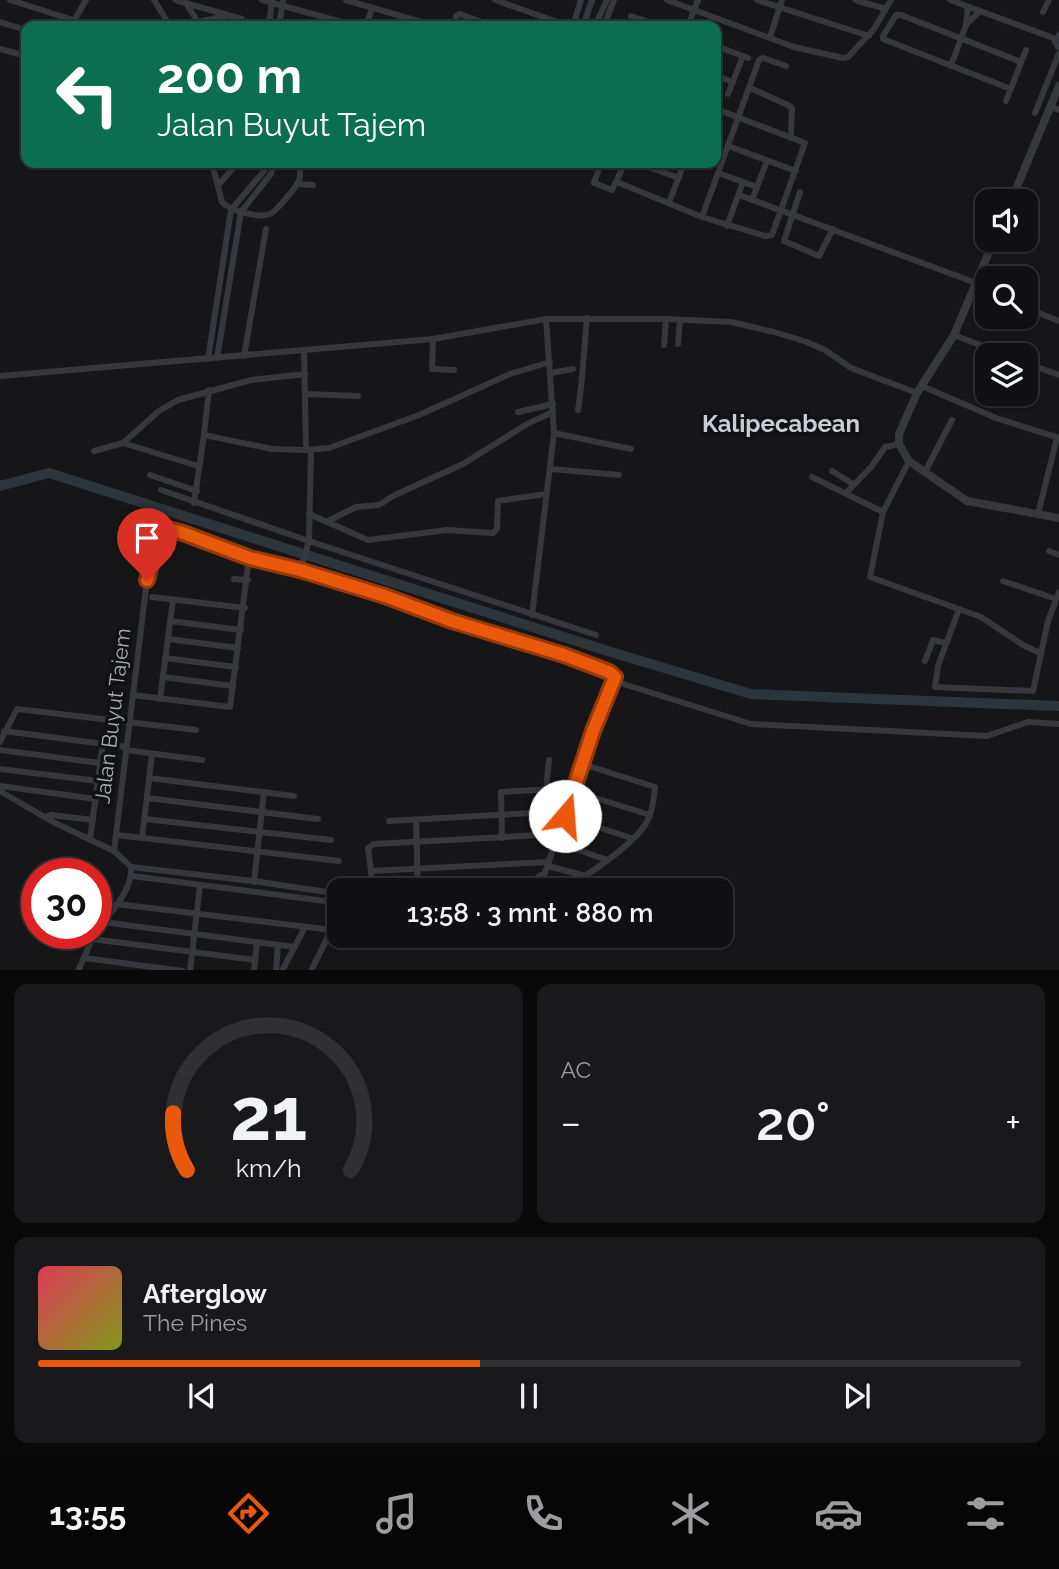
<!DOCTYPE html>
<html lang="id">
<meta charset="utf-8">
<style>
:root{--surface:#101012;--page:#19191b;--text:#f1f3f6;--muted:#9c9d9f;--line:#303032;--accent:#ea580c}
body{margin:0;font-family:Raleway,sans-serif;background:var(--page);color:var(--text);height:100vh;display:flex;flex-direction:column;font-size:26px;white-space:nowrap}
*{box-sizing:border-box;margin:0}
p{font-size:23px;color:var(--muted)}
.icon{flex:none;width:38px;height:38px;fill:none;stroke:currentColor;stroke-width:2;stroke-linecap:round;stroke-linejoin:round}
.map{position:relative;height:970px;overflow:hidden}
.details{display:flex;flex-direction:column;gap:14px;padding:14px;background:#09090a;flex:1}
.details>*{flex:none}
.banner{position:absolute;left:21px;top:21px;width:700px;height:147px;border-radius:14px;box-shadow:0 2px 5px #0004,0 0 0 2px var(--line);background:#0b6e4f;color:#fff;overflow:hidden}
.fabs{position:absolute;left:975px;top:189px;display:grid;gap:14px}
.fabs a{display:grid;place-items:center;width:63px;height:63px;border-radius:14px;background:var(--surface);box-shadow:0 2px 5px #0004,0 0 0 2px var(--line);font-size:35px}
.speed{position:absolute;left:21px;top:858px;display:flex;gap:14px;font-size:35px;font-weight:700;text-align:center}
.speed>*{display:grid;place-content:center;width:91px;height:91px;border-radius:50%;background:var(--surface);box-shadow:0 2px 5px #0004,0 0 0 2px var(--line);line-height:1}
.speed .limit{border:10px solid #d22;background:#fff;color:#111}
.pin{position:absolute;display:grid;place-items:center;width:60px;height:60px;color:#fff;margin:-72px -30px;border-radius:50% 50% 50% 0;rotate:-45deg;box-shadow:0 0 7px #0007}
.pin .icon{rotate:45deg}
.me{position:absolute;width:77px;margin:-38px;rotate:18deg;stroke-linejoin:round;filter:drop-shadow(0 0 5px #0008)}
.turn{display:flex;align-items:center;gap:24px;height:147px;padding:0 21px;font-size:32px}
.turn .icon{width:91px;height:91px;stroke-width:2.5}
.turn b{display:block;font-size:49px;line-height:60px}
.big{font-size:52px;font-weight:600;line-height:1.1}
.details .card{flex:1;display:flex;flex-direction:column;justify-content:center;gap:10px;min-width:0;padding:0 24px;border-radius:14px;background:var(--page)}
.details .dial{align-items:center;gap:0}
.dial svg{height:182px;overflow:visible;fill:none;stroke:var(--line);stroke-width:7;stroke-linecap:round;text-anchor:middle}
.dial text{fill:var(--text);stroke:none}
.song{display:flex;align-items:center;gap:21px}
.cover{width:84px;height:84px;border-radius:10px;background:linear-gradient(135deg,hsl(350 70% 55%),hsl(70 70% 35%))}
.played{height:7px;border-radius:4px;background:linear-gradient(90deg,var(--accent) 45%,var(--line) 45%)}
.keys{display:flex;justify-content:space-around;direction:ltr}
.heat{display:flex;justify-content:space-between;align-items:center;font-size:38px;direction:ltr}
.details .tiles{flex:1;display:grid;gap:14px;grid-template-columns:1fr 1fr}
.card:last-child{grid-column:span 2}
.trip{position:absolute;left:327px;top:878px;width:406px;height:70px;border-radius:14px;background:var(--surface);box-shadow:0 2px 5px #0004,0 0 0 2px var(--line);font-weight:600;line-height:70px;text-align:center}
.dock{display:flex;height:112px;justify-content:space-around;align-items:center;background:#060607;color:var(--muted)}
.dock .icon{width:49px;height:49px}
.dock .active{color:var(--accent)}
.dock b{font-size:32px;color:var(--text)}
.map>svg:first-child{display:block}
</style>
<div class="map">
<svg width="1059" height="971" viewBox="0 0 1059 971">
<rect width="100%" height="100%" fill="#161618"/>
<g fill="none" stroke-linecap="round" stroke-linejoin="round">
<path stroke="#2c353c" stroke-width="10" d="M0,486L49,473L611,652L751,694L1059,706"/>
<g stroke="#37383d" stroke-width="6">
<path d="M10,0L73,20"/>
<path d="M154,0L170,26"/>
<path d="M175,0L242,19L243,26"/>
<path d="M262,0L356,26"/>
<path d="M346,0L435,26"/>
<path d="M495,0L569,26"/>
<path d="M667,0L794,47L843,58L848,57L874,29L891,0"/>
<path d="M757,0L869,36"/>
<path d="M855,0L886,9"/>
<path d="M950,0L1056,39"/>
<path d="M186,3L198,22L226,16"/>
<path d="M968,7L966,25L980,11"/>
<path d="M1043,12L1049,0"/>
<path d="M631,16L660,26"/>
<path d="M0,22L26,30"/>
<path d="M71,26L86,0"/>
<path d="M269,26L272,0"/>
<path d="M279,26L283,0"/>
<path d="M366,26L372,8"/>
<path d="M456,26V16L460,14L493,26"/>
<path d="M573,26L581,0"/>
<path d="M583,26L592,0"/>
<path d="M595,26L607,0"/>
<path d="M604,26L614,0"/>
<path d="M688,26L698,0"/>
<path d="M1059,35L1055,42L1059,48"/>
<path d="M770,37L782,0"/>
<path d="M716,46L748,58"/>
<path d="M0,49L26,56"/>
<path d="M951,66L966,25"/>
<path d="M716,76L733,82"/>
<path d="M750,88L788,105L792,108L791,137"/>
<path d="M1011,89L883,39V36L896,15H901L1021,62"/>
<path d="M728,94L743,56"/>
<path d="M1006,101L1026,50"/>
<path d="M1051,107L1059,110"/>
<path d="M1035,113L1059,53"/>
<path d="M728,146L796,171"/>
<path d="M212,163L222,202C229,210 259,219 270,214C275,212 298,186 299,180C301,175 300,168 300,163"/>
<path d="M601,163L594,183L612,190L625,163"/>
<path d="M637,163L679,178"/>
<path d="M580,164L581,163"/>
<path d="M718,173L757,187"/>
<path d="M617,182L702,217L765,236L772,235L805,143L716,109"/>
<path d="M297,184L313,185"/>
<path d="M218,185L238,163"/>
<path d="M800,192L784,241L819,256L833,229"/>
<path d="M739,195L976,283"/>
<path d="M752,200L767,161"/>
<path d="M669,203L684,163"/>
<path d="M702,217L759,60L763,58L786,66"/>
<path d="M727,226L743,182"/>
<path d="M973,288L987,293"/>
<path d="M1026,308L1059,321"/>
<path d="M954,335L1006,355"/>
<path d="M433,339L432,369L454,370"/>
<path d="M678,344L680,320"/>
<path d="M664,345L666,319"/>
<path d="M304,350L306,450"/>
<path d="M244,356L266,229"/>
<path d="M217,358L241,212L271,174L274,163"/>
<path d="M208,359L231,210L264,171L267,163"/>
<path d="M1026,363L1059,375"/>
<path d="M551,373L573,369"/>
<path d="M0,376L433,339L546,319H666L731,322L774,332L807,342L825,350L851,368L917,393"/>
<path d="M922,386L996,418L1059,438"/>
<path d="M209,390L204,435L272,449L306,450L329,448L419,415L510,374L550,362"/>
<path d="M305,394L358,396"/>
<path d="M578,410C583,379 584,349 587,318"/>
<path d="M518,412L553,404"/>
<path d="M554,433L631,449"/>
<path d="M123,443L198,466"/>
<path d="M311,450L309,541L596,635"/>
<path d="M94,451L123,443L159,411L178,400L251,380L305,374"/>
<path d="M551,469L619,475"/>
<path d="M832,471L853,484"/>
<path d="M925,472L952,420"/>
<path d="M150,475L197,491"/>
<path d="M812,477L883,512L909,461"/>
<path d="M161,490L309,541L300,570"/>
<path d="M846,493L872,466L885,447L899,444"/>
<path d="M194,503L204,435"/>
<path d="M883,512L870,577L981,617L1023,645L1040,653"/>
<path d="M309,514L368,540L447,530L493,533L497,529L498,501L546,494"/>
<path d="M1038,514L1057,438"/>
<path d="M326,522L356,507L379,505L395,495L463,464L527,424L553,412"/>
<path d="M1049,551L1059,555"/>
<path d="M234,579L248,580"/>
<path d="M1003,581L1056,599"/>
<path d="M152,597L245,608"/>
<path d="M959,609L938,666L935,687L1033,691L1048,621L1059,592"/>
<path d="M532,615L554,433L546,319"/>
<path d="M170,621L241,630"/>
<path d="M168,639L238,648"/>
<path d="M165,658L236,667"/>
<path d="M925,661L933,640L946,643"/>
<path d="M163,677L233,686"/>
<path d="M617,682L751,724L987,736L1028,722L1059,724"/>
<path d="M133,695L230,707L249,558"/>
<path d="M160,699L173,600"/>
<path d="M4,731L127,747"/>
<path d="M0,742L17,709L196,730"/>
<path d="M0,750L100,763"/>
<path d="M126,750L202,760"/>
<path d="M0,769L98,781"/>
<path d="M149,778L294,796"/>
<path d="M0,786L96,799"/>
<path d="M546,789L549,760"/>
<path d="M0,791L53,822L114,851L131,867C133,891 109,914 96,932"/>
<path d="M573,791L650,815"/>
<path d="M147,798L318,819"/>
<path d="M564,816L631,838"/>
<path d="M45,817L52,815L93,820"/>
<path d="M145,819L331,840"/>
<path d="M416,820L418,891"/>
<path d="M389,821L566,811"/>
<path d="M117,835L339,861"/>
<path d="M142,838L152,754"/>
<path d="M502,838L501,792L574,788"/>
<path d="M90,839L103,743"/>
<path d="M556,842L607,860"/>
<path d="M114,851L147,580L152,561L153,529L157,526L183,533L249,558L361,588L452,621L564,655L605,670L615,677"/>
<path d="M548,866L585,876C603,864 634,842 645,825C652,815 654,799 655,787L582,764"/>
<path d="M131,867L253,881L340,894"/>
<path d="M371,871L368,848L374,844L559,834"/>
<path d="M132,876L340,903"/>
<path d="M254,882L264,792"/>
<path d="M372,891L371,871L549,862"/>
<path d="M515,891L545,873L593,731L613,682"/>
<path d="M117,904L333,930"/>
<path d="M103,922L295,947"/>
<path d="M92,939L255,960"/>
<path d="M84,958L183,971"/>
<path d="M78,971L93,937"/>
<path d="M190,971L200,885"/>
<path d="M254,971L257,942"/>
<path d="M276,971L278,945"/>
<path d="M282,971L305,927"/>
<path d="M311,971L340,912"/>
</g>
<g stroke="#37383d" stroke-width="8">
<path d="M1011,201L1059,86"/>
<path d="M994,240L954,335L917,393L899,434V444L909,461L967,501L1059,518"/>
</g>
</g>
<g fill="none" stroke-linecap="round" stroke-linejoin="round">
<defs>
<path id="route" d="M147,580L152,561L153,528L157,526L183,533L250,558L300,570L385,596L452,621L564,655L609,672L615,677L593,731L565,816"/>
</defs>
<use href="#route" stroke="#983908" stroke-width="18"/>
<use href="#route" stroke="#ea580c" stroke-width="12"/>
</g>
<g text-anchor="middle" stroke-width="7" stroke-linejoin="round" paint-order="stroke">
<g font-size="21" fill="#a8adb8" stroke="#111113">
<text transform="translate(113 716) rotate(-83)" y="7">Jalan Buyut Tajem</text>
</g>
<g font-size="24" font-weight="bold" fill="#c9ccd4" stroke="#111113">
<text x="781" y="432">Kalipecabean</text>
</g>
</g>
</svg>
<div class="fabs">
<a><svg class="icon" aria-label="sound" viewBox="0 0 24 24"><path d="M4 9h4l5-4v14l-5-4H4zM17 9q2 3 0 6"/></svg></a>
<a><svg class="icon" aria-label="search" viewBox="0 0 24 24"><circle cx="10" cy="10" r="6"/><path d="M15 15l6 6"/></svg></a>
<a><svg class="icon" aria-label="layers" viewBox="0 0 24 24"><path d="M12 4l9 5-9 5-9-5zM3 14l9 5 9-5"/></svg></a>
</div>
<div class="speed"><div class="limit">30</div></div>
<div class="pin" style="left:147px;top:580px;background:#d93025"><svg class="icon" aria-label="arrive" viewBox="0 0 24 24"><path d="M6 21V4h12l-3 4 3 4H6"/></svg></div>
<svg class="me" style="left:565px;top:816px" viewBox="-20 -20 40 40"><circle r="19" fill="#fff"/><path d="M0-13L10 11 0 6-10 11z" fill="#ea580c"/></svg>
<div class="trip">13:58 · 3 mnt · 880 m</div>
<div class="banner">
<div class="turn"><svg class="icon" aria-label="left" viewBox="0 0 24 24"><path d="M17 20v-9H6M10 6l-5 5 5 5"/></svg><div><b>200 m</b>Jalan Buyut Tajem</div></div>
</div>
</div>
<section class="details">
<div class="tiles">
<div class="card dial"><svg viewBox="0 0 100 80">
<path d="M14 69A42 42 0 1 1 86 69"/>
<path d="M14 69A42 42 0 0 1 8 44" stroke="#ea580c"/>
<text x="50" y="56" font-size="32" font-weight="700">21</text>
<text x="50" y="72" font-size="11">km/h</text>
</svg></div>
<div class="card"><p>AC</p>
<div class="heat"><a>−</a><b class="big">20°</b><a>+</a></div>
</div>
<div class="card">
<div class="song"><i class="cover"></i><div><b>Afterglow</b><p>The Pines</p></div></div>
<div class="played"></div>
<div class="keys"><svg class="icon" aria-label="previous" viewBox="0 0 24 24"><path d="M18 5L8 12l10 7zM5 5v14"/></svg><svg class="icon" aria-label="pause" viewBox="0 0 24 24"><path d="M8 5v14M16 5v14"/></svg><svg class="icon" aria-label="next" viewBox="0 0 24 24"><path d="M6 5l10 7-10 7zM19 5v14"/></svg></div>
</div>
</div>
</section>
<nav class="dock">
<b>13:55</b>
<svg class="icon active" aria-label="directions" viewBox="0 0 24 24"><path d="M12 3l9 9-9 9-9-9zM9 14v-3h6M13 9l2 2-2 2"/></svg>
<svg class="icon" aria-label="music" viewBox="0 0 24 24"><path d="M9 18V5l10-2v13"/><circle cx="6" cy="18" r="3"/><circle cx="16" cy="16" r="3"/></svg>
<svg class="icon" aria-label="phone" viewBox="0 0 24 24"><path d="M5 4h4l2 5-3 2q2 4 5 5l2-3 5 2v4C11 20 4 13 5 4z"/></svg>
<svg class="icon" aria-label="climate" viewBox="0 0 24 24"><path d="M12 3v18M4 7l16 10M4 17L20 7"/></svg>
<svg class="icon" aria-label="car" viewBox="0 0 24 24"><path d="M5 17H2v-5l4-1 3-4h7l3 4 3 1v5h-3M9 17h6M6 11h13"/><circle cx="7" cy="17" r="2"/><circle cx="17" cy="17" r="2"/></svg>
<svg class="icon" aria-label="filters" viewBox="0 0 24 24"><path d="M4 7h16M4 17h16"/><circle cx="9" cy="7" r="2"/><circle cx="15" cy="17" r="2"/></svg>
</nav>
